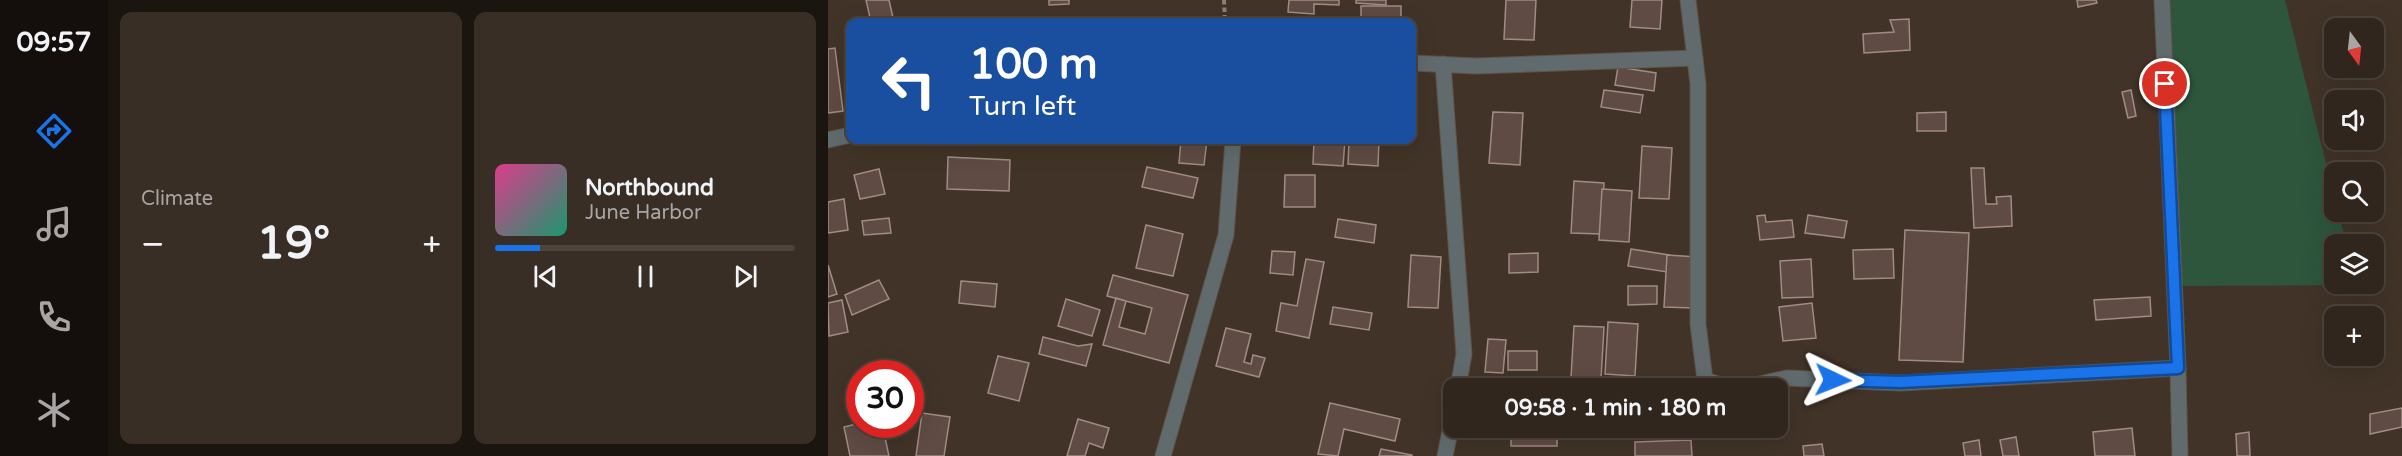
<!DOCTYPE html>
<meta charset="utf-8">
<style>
:root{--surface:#31261d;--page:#392e26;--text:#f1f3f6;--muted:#a8a5a4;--line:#4c433b;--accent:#1a73e8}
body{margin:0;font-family:"Varela Round",sans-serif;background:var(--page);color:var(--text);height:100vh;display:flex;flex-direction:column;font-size:22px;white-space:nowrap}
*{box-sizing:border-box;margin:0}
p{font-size:20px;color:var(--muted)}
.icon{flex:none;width:33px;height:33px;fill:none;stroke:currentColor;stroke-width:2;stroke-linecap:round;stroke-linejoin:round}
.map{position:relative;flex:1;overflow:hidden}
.details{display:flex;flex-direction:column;gap:12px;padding:12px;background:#1b1510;width:720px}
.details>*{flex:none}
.hud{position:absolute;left:18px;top:18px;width:570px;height:126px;border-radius:12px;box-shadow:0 6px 24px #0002,0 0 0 2px var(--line);background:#1a4fa0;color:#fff;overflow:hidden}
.needle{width:39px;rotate:165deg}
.controls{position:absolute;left:1496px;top:18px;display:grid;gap:12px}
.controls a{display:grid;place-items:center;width:60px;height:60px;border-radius:12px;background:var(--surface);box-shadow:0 6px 24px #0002,0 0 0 2px var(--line);font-size:30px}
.speed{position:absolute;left:18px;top:360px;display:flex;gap:12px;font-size:30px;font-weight:700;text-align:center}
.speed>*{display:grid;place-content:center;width:78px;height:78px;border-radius:50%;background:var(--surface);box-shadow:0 6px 24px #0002,0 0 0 2px var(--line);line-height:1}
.speed .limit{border:9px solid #d22;background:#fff;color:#111}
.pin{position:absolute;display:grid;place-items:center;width:51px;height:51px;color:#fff;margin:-26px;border:3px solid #fff;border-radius:50%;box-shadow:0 2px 6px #0007}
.me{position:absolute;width:66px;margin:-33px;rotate:92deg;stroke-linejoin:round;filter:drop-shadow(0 0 4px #0008)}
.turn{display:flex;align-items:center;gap:21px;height:126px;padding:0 24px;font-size:27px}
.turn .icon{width:78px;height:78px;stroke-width:2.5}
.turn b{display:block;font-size:42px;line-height:51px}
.big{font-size:45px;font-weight:800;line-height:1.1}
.details .widget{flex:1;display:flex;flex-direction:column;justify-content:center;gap:9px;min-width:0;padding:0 21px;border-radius:12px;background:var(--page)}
.song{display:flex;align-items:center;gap:18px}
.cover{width:72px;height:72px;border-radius:9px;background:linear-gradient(135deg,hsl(330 70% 55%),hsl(160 70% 35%))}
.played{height:6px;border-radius:3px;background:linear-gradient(90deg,var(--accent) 15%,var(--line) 15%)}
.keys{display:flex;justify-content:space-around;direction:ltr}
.heat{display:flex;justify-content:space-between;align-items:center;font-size:33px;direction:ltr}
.details .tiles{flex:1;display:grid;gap:12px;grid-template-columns:repeat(2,1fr)}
.trip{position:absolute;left:615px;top:378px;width:345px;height:60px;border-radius:12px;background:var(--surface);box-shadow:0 6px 24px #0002,0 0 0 2px var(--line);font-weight:800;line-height:60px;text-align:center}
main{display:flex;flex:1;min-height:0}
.dock{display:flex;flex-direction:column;width:108px;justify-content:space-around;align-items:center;background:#140f0c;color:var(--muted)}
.dock .icon{width:42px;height:42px}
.dock .selected{color:var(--accent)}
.dock b{font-size:27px;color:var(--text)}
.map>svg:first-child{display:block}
</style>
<main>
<nav class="dock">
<b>09:57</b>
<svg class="icon selected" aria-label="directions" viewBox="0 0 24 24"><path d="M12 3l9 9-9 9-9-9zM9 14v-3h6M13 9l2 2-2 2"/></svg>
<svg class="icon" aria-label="music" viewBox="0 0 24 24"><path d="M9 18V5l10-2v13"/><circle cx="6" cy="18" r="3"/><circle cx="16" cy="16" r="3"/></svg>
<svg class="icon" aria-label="phone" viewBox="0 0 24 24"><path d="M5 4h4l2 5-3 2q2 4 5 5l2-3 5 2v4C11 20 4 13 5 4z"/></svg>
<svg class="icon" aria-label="climate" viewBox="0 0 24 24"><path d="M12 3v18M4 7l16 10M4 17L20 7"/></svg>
</nav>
<section class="details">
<div class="tiles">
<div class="widget"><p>Climate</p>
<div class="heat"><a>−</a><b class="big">19°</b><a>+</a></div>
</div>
<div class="widget">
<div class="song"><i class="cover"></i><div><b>Northbound</b><p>June Harbor</p></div></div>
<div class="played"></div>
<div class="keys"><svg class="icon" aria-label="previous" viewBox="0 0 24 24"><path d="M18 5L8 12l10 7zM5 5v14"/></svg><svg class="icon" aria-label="pause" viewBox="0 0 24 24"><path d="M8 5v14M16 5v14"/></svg><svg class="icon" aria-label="next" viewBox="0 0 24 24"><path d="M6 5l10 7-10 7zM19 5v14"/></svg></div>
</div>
</div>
</section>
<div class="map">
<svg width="1574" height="456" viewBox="0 0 1574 456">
<rect width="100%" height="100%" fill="#413327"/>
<path fill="#2d563d" d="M1335,0H1457L1506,195V212H1510L1519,244H1506V284L1529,285L1346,286Z"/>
<g fill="#5f4b44" stroke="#a18b84" stroke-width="1.5">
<path d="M38,0H61L66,22H43Z"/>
<path d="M221,0H241V4L221,5Z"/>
<path d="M461,0H511V5L486,4V14L460,12Z"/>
<path d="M528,0H558V5L528,3Z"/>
<path d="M678,0H708L706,40L676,39Z"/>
<path d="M804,0H834L832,29L802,27Z"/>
<path d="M1249,0H1268L1269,3L1250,7Z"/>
<rect x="533" y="6" width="40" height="16"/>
<path d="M1081,19L1082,50L1036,53L1035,34L1066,32L1062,20Z"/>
<path d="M7,48L15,111L0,113V49Z"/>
<path d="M790,67L828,73L826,91L787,85Z"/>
<path d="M776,90L815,95L812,113L773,107Z"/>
<path d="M1303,90L1308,116L1300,118L1294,92Z"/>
<path d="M665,112L695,113L692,165L661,163Z"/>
<path d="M1118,112V131H1089V113Z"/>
<path d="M353,140H379L376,165L351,163Z"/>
<path d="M486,140H517L515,166L485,164Z"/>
<path d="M521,140H551L550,166L520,164Z"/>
<path d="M814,146L844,148L841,199L811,198Z"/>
<path d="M120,157L182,160L181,191L119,189Z"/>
<path d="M319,167L370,178L365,198L314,187Z"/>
<path d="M1143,168H1156L1158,204H1169L1168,197L1183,196L1184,226L1146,228Z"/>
<path d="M51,169L57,194L32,199L26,175Z"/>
<path d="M457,175H487V207H456Z"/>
<path d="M746,181L776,183L773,234L743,233Z"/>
<path d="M774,189L804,191L801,242L771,240Z"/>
<path d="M16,199L20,230L0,233V202Z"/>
<path d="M937,215L938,222L964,220L966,237L932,240L929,216Z"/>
<path d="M980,215L1019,221L1016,238L977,233Z"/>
<path d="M61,218L63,233L36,235L34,221Z"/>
<path d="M510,219L548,225L546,243L507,237Z"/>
<path d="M318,225L355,234L345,276L308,268Z"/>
<path d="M1077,230L1141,233L1135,362L1071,360Z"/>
<path d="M803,249L841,255L839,272L800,266Z"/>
<path d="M1065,249L1066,278L1026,279L1025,250Z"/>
<path d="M444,251L467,252L465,275L442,273Z"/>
<path d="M710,253V272L681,273V254Z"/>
<path d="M583,255L613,257L610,308L580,307Z"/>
<path d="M839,255L870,257L866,308L836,307Z"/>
<path d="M478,259L496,262L481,338L448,331L453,303L469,306Z"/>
<path d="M983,259L985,297L954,298L952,261Z"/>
<path d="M0,265L9,294L0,297Z"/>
<path d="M285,275L360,295L341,363L275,345L288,298L298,301L291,327L317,334L324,308L279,296Z"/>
<path d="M51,280L61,299L24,315L17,295Z"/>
<path d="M133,281L169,284L167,307L131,303Z"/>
<path d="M800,286H829V304L800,305Z"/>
<path d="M1322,297L1323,316L1268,320L1266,300Z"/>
<path d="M238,299L272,310L264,336L230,326Z"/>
<path d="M14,300L20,332L1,336L0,303Z"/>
<path d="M984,303L988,338L955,341L951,307Z"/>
<path d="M505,307L544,313L541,330L502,324Z"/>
<path d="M780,322L810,324L807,376L777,374Z"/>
<path d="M746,326L776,327L773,379L743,377Z"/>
<path d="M398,328L423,334L416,362L423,364L425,355L437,358L431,377L388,366Z"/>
<path d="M215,337L250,346L264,344L258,366L211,354Z"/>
<path d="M660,339L678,340L675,373L657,372Z"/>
<rect x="680" y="351" width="29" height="19"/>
<path d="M170,356L201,363L191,401L160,393Z"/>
<path d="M502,403L572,419L567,441L516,429L510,456L490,454Z"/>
<path d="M1574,408V427L1542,434V414Z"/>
<path d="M94,413L122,417L116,456H88Z"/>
<path d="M250,419L281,428L275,448L261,443L257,456H239Z"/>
<path d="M32,423L54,424L61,456H22L16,427Z"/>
<rect x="683" y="428" width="46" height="18"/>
<path d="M1304,428L1307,456H1267L1265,432Z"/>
<path d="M1421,432L1422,456H1409L1408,434Z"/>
<path d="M1188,437L1191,456H1175L1172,440Z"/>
<path d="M863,440L864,456H807V442Z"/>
<path d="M1151,440L1153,456H1137L1135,443Z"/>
<path d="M994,444L996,456H976L975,446Z"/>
<path d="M553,449L584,455V456H551Z"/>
</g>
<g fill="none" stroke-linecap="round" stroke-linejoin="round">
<defs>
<g id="minor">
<path d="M860,0L870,84V324L877,380L903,388"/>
<path d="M584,63L648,66L867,58"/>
<path d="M615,64L636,354L630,388"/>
<path d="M0,140L22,135"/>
<path d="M1350,368L1352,456"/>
<path d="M914,388L959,378L1072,383L1350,368L1334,0"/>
<path d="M335,456L398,235L405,140"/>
<path d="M617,456L626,411"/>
</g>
</defs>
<use href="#minor" stroke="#5f5247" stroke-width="17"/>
<path stroke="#8c7f76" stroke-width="4" stroke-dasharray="4.5 3" stroke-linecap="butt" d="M396,0L397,22"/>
<use href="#minor" stroke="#616b6e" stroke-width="15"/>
</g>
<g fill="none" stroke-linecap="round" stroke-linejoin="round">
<defs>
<path id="route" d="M1005,380L1072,382L1350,368L1337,84"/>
</defs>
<use href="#route" stroke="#114b97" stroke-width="15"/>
<use href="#route" stroke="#1a73e8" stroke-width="10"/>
</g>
</svg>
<div class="controls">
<a><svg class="needle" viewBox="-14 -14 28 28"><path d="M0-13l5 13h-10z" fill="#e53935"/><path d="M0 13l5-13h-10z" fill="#a8a5a4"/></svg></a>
<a><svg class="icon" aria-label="sound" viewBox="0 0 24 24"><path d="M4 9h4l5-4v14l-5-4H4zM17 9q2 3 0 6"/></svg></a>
<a><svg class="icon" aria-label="search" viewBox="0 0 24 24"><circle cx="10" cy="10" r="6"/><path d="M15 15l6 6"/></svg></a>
<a><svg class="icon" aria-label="layers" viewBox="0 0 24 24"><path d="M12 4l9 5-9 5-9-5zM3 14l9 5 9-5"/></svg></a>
<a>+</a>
</div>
<div class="speed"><div class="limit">30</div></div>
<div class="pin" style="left:1337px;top:84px;background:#d93025"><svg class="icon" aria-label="arrive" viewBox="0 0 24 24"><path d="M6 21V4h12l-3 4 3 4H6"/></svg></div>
<svg class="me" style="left:1005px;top:380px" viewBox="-20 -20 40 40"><path d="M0-17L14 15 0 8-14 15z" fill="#1a73e8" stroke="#fff" stroke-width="4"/></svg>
<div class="trip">09:58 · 1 min · 180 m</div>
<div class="hud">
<div class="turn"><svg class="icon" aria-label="left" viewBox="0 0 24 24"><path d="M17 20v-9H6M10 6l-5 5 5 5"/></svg><div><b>100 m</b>Turn left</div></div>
</div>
</div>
</main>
